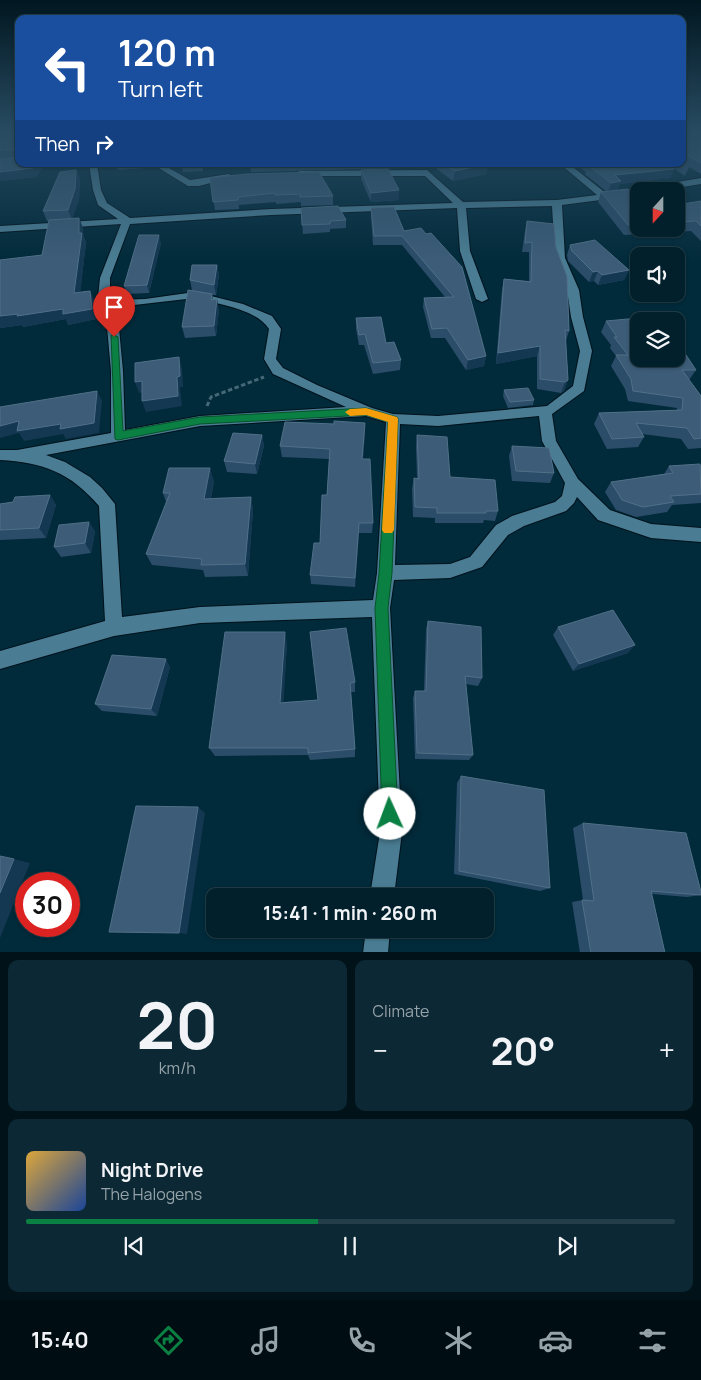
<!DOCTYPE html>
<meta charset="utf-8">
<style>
:root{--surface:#01202c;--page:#0b2834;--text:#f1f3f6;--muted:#96a3a9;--line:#233e48;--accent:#0b8043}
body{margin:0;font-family:Manrope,sans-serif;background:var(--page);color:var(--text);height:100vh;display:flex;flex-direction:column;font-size:19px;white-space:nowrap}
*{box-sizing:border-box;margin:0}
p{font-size:16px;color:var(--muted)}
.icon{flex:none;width:28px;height:28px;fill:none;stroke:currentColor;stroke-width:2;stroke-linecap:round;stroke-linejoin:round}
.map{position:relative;height:952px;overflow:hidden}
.details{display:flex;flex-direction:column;gap:8px;padding:8px;background:#011218;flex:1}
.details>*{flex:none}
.top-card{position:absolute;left:15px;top:15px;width:671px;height:152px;border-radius:10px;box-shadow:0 1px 4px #0004,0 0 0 1px var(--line);background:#1a4fa0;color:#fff;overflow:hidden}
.needle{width:32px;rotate:201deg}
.buttons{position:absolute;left:630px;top:182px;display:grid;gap:10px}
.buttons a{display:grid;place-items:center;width:55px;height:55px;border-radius:10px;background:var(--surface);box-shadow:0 1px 4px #0004,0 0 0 1px var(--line);font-size:25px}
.speed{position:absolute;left:15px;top:872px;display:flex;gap:10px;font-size:25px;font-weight:700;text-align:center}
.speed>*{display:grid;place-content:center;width:65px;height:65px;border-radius:50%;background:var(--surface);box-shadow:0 1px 4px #0004,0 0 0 1px var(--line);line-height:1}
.speed .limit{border:8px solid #d22;background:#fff;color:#111}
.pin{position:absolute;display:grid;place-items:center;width:42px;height:42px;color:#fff;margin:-51px -21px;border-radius:50% 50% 50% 0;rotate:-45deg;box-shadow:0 0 5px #0007}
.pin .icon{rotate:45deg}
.me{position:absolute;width:55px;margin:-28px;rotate:358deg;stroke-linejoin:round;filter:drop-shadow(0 0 4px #0008)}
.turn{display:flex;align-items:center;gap:18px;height:105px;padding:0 20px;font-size:22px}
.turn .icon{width:65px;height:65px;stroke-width:2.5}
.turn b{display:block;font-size:35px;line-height:42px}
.then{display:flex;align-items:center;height:48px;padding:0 20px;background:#0003;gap:10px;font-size:19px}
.big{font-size:38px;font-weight:700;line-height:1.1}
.details .tile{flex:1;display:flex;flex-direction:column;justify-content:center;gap:8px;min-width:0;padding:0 18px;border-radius:10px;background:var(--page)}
.details .dial{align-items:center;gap:0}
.dial b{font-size:65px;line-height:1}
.song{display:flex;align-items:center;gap:15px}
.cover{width:60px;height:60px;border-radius:8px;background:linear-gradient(135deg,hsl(40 70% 55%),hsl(220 70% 35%))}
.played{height:5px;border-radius:2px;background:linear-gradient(90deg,var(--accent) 45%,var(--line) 45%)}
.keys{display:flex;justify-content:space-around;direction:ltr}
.heat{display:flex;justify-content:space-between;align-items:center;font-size:28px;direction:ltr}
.details .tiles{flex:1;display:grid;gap:8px;grid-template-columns:1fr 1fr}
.tile:last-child{grid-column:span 2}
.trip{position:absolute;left:206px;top:888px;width:288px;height:50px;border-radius:10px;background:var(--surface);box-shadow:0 1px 4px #0004,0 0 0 1px var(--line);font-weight:700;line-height:50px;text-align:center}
.tab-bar{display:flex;height:80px;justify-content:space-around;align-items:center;background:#000d12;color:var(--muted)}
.tab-bar .icon{width:35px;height:35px}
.tab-bar .on{color:var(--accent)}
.tab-bar b{font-size:22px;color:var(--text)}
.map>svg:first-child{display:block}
</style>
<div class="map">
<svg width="701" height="953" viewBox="0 0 701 953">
<rect width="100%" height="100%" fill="#012a3a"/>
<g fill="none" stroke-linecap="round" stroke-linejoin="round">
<defs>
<g id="minor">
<path d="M89,164H97L101,190L107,203L130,218L271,209L453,203L425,176H297V172L300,171L427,170L463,202L557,200L597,195L560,164H569L607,194L701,178V184L658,191H639V195L562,205L565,258L579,290L583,317L592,351L584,391L552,414L556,441L578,479L610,510L651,524L701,528V542L651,538L598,520L577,497L574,503L566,511L524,526L508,535L482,567L450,578L394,580L390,608L402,832L394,896H370L380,832L372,617L200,623L114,636L0,669V651L105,621L99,506C71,473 43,462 0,460V450H17L111,433V371L105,305L98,297L100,278L121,224L0,232V226L118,219L98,205L93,190ZM552,206L555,258L567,290L571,317L580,351L573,386L547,406L438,416L393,414L372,408L317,385L283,368L276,359L281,329L272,316L243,304L195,292L145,299L114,300L110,296V278L130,224L271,215L457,208L460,251L476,299L482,302L488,299L470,251L466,208ZM195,298C217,304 257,309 269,329L264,359L273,374L346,407L200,416L125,430L123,371L117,307ZM366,416L386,422L377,573L373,600L200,607L122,617L115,504L102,488L90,477L65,462L46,455L200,426ZM539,416L542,441L565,483L562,496L555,502L512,516L496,525L470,557L450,564L395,565L400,424L438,426Z"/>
<path d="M152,164H162L190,180L229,174L233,177L199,186H188Z"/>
<path d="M366,929H390L388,953H363Z"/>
</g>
</defs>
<use href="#minor" stroke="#00121c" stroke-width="2"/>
<path stroke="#456877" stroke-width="3" stroke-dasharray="4.5 2.5" stroke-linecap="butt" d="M207,406L211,397L264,377"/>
<use href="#minor" fill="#4a7d93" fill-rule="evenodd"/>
</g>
<g fill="#2c4d69">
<path d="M0,128H19V164H44L36,177L0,181V159L19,157L0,158Z"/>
<path d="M682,128H701V174L689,167L685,176L667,164H682Z"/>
<path d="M116,164H146V168L118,170Z"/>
<path d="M181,164H203V171L183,172Z"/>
<path d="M250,164H405L404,168L251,172Z"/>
<path d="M433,164H487L486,174L453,181L438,170Z"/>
<path d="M575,164H667L674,169L670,178L620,184L617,190L639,200V229H676V205L701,201V241L691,231L624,235L598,202L601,192H607L585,174L586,172Z"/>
<path d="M76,170L80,180L79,199L72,219L79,218L83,228V234L86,243L80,292L90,291L94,301L96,319L68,325L66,319L23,327L22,325L0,328V260L42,255L49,221H47L43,211Z"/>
<path d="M361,170L399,200L371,202L361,179Z"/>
<path d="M210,178L333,196V205L301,206V202L276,204V202L239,205V209L215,210Z"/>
<path d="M301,208L346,220V228L330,229V232L303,234Z"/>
<path d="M371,208L404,231L421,228L486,356L484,366L466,370L445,338H431L423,307L424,298L445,297L402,245H373L371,217Z"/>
<path d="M527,221L556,247L569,331L566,341L568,380L564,391L561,393L537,389V356L496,364L502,289L504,279L529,281V252H522L525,231Z"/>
<path d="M161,243L149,293L127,294L124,286Z"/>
<path d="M570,245L629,270L624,280L598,285L594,281L589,282L568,261L567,255Z"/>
<path d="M217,265L219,275L216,295H212L213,299L219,310L216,336L185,338L182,327L192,290L190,280Z"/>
<path d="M356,318L386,343L401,360L400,370L373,374L364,345H359L356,329Z"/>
<path d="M606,321L696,370L689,380L701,396V448L688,449L681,439L642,434L644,437L638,447L607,449L594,424L599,413L677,410V408L628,401L625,389L611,366L616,356L610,348L611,345L601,332Z"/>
<path d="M504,390L534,400L533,405L508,408L503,396Z"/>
<path d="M365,433L363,459L373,523L372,533H359L355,587L311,584L310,575L320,543L327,495L329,459L282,457L280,446Z"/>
<path d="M262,435L264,446L257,474L227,472L224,461Z"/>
<path d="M417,435L450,477L498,511L495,521L484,520L483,523H435V518L413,517L412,489L414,478L417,479L416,446Z"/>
<path d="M512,446L554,473L550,483L512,481L509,456Z"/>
<path d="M701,465V503L672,505L667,512L636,517L616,510L605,492L611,482L664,474L669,466Z"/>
<path d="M214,481L211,498L251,497L253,510L248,576L205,577L203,570L152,565L146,554L166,502L163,493Z"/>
<path d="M50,495L56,505L46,538L0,540V504L13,502Z"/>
<path d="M89,522L95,532L91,553L61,557L54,547Z"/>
<path d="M428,621L482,678L478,686L466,684L473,755L469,760L415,759L413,698L415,691H424L426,629Z"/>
<path d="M558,627L628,653L573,671L553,635Z"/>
<path d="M310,632L355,682V692H351L355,749V757L310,760L308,755L215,756L209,748L287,643L283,702L318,700Z"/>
<path d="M170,667L157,716L102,711L95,704Z"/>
<path d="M461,776L550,888L540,891L454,874L457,783Z"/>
<path d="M583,823L701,895L687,897L652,894L665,953H580L572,902L583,900L573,828Z"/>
</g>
<g fill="#143851">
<path d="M35,164H44L36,177L0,181V172Z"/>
<path d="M488,164L486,174L453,181L455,171Z"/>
<path d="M674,169L670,178L620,184L617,190L608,192L611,183L615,175Z"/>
<path d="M76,170L80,180L79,199L72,220L68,210Z"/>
<path d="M399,190V200L371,202V193Z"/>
<path d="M79,218L83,228V234L86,243L79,304L74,293L79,233Z"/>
<path d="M159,235L161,243L149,293L147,285Z"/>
<path d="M217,265L219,275L216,295L214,285Z"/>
<path d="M629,270L624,280L598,285L602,275Z"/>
<path d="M598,271L594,281L589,282L593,272Z"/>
<path d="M90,291L94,301L96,319L68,325L66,319L23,327L22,325L0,328V316Z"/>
<path d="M217,299L219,310L216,336L214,326Z"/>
<path d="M540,346L537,356L496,364L498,353Z"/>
<path d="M486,356L484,366L466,370L468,360Z"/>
<path d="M179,357L182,368L183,387H180L182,406L146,412L142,401L177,377Z"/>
<path d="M568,380L564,391L561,393L565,382Z"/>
<path d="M142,381L146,392L139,393L135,382Z"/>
<path d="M97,391L102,401L99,433L66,439L63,434L24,441L19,433L0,438V426Z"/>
<path d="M365,423V433L362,469V459Z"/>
<path d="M262,435L264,446L257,474L255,464Z"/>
<path d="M210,468L214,481L208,511L204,499Z"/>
<path d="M50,495L56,505L46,538L39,528Z"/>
<path d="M251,497L253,510L248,576L245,564Z"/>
<path d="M89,522L95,532L91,553L85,543Z"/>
<path d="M359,523V533L355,587V578Z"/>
<path d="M285,632L287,643L283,711L280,703Z"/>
<path d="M635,645L628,653L573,671L579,664Z"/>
<path d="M166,659L170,667L157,716L151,709Z"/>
<path d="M198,807L205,813L187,934L179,933Z"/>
<path d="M14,859L30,863L0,938V893Z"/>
</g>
<g fill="#3c5c77" stroke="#517088">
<path d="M0,128H19V154H17L15,149L0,150Z"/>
<path d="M682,128H690L701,131V163L682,152Z"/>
<path d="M19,157V164H35L33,168L0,172V159Z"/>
<path d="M443,164H488L455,171Z"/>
<path d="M590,164H667L674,169L615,175L621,181L611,183L588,165H591Z"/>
<path d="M388,169L399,190L371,193L361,170Z"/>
<path d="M76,170L75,189L68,210L43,211L60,172Z"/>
<path d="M319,172L333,196L300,197V194L275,195V193L238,197V200L213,202L210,178L247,174Z"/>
<path d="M628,189L639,200V224L628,225L601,192Z"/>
<path d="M701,201V226L696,221L676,222V205Z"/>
<path d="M338,206L346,220L330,221V224L302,225L301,208Z"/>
<path d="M394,207L404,231L421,228L426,234L431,233L462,267L486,356L468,360L447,328L432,329L424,298L454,297L402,236H374L371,208Z"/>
<path d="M79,218V233H82L74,293L90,291L92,309L63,314V309L17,316L18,314L0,316V260L42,255L49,220Z"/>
<path d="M527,221L554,224L556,247L567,276L569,331L565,330L568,380L565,382L540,379V346L498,353L504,279L531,282L532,242L525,243Z"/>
<path d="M139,235H159L147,285L124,286Z"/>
<path d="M595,240L629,270L602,275L598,271L593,272L572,251L570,245Z"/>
<path d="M192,265H217L214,285L190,280Z"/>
<path d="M188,290L212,294L211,300L217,299L214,326L182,327Z"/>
<path d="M660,316L663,321H639V359H676V340L696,370H682L701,396V438L694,439L687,428L636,423L644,437L612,439L599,413L682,410L683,398L633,391L631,379L616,355H628L614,337H617L606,321Z"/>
<path d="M381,317L386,343L394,342L401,360L373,363L365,334L359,335L356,318Z"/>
<path d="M179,357L180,376L177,377L178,396L142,401V381L135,382V363Z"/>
<path d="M528,388L534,400L510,402L504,390Z"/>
<path d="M97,391L94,423L60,429L61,424L17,431L19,421L0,426V407Z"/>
<path d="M334,421L365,423L362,459H370L373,523H359L355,578L310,575L314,543H320L322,495H327L330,449L280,446L285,422L334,424Z"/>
<path d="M233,433L262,435L255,464L224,461Z"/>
<path d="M417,435L447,437L450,477L495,480L498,511H486V513H437V508L415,507L414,478L419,479Z"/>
<path d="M512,446L549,448L554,473L516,471Z"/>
<path d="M700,464L701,494L670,496L674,502L643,507L622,500L611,482L673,473L669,466Z"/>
<path d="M169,468H210L204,499L251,497L245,564L201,565L202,559L146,554L170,493H163Z"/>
<path d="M50,495L39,528L0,530V504L13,502L15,497Z"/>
<path d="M89,522L85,543L54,547L59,525Z"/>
<path d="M613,610L635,645L579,664L558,627Z"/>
<path d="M428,621L481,627L482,678L465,676L473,755L417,753L415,691H426Z"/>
<path d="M346,628L355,682L350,683L355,749L308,753V748H209L225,632H285L280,703L318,700L310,632Z"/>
<path d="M112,655L166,659L151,709L95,704Z"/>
<path d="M461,776L544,790L550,888L459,871Z"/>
<path d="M136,806L198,807L179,933L109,932Z"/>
<path d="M583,823L686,833L701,892V895L651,891L665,953H591L582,900L594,901Z"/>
<path d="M0,856L14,859L0,893Z"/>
</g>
<linearGradient id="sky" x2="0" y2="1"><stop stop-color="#011720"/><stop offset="0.49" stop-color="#274a60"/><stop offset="1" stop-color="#274a60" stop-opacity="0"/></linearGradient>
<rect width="701" height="261" fill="url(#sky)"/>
<path fill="#0b8043" stroke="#07532c" d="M111,335H114L118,337L123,431L200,417L366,408L397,417L398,419L392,573L388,608L398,814L396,820L390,822L384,820L382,814L375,608L379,573L388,422L366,415L200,424L118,440L115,439Z"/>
<path fill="#f59e0b" d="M366,408L397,417L398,419L394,530L392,533H384L382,530L388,422L366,415L350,416L345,412L350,409Z"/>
</svg>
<div class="buttons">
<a><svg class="needle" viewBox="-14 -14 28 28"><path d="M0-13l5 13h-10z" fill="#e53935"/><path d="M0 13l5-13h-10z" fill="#96a3a9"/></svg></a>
<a><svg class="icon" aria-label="sound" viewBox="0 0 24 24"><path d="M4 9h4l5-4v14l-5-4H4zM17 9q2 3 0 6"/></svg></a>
<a><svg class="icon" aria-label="layers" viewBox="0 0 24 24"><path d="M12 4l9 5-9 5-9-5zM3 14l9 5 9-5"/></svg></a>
</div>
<div class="speed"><div class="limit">30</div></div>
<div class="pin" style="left:114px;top:337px;background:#d93025"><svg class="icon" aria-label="arrive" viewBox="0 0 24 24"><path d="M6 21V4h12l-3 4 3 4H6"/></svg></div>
<svg class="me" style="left:390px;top:814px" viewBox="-20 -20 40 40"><circle r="19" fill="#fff"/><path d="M0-13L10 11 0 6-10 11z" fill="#0b8043"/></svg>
<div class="trip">15:41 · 1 min · 260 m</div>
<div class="top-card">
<div class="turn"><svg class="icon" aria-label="left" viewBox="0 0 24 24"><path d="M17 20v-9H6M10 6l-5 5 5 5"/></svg><div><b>120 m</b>Turn left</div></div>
<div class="then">Then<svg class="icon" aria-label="right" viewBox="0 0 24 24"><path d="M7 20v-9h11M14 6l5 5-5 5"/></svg></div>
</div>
</div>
<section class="details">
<div class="tiles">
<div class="tile dial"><b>20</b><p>km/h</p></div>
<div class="tile"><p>Climate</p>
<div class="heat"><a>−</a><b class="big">20°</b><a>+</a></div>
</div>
<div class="tile">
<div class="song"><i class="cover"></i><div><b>Night Drive</b><p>The Halogens</p></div></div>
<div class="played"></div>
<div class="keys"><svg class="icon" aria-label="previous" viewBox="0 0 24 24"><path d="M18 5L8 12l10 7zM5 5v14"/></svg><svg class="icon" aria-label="pause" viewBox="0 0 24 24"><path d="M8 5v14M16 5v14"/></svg><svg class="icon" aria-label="next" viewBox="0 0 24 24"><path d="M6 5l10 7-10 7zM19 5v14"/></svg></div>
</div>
</div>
</section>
<nav class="tab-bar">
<b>15:40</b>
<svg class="icon on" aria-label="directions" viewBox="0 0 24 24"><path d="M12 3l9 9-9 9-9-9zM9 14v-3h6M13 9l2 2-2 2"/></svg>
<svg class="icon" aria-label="music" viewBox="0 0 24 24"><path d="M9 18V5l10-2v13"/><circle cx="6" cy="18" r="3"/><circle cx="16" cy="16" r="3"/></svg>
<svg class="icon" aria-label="phone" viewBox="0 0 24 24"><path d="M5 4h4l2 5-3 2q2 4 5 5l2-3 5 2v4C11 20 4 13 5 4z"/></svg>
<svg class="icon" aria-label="climate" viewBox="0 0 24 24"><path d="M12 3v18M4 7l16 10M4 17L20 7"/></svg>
<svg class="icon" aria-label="car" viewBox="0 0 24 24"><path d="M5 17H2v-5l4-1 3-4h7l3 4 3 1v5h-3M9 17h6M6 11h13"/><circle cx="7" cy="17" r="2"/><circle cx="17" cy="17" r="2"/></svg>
<svg class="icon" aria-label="filters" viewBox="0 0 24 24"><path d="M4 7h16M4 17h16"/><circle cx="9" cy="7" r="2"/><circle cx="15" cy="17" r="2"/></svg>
</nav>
